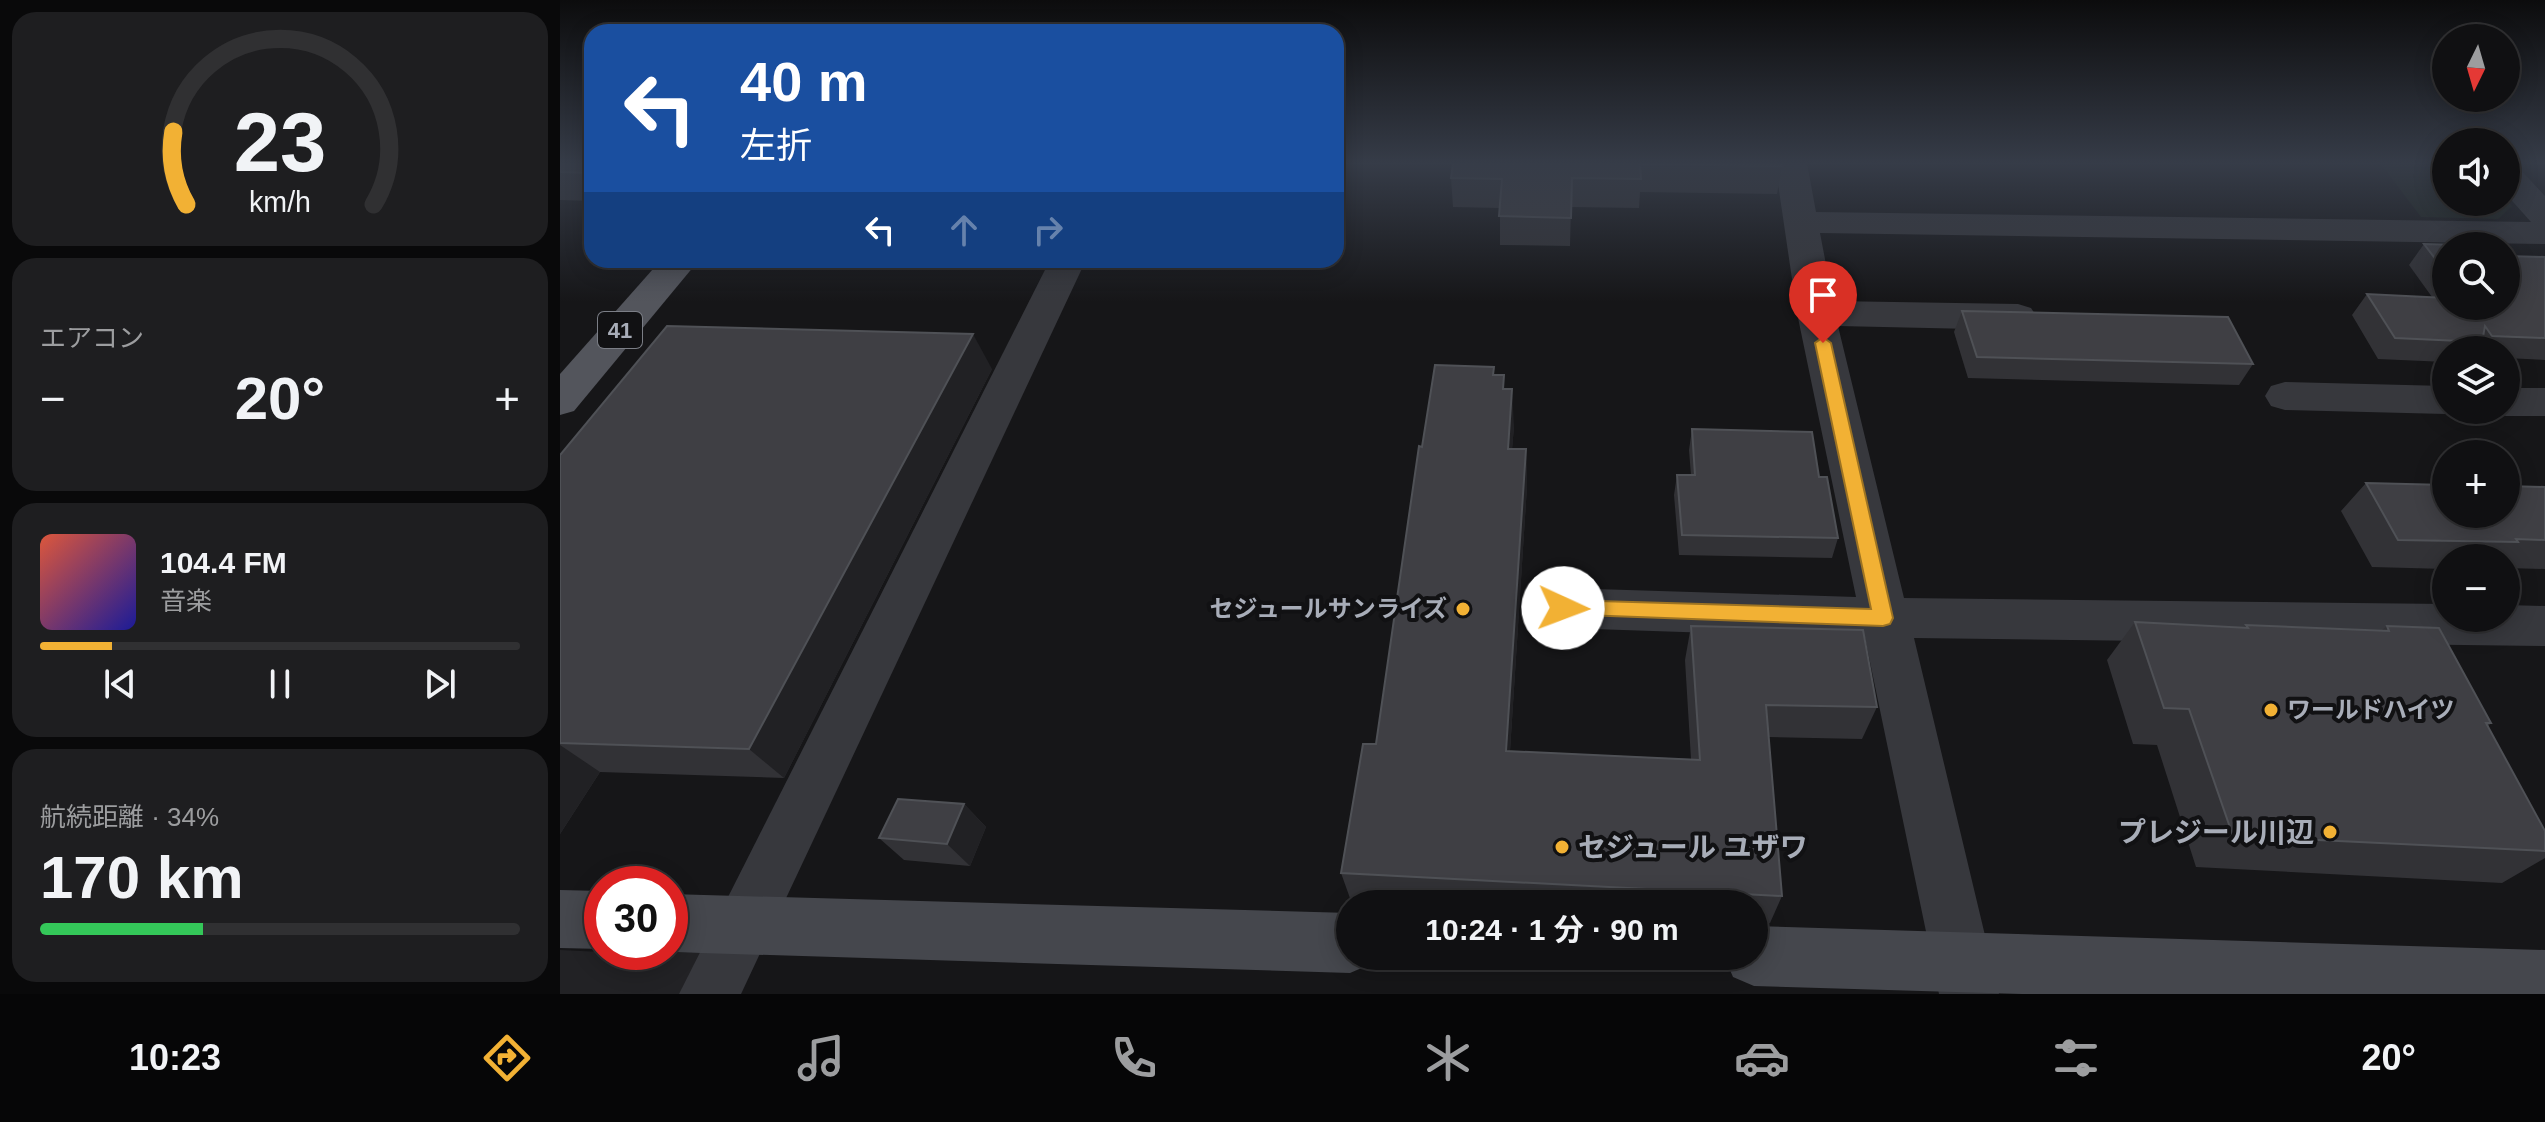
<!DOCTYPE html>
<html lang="ja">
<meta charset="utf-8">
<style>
:root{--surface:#101012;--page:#1e1e20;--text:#f1f3f6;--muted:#9c9d9f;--line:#303032;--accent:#f2b134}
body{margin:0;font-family:Arial,"Noto Sans JP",sans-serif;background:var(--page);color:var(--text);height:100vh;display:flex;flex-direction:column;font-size:30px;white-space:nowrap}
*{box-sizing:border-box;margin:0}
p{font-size:26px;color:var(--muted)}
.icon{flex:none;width:44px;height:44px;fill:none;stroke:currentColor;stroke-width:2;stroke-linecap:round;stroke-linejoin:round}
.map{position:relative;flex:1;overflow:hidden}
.sheet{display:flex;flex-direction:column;gap:12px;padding:12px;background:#09090a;width:560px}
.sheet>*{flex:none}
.guide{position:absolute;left:24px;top:24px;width:760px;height:244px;border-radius:24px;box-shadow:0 4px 20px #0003,0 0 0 2px var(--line);background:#1a4fa0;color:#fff;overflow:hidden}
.needle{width:52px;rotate:185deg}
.tools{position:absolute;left:1872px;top:24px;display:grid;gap:16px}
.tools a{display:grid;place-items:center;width:88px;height:88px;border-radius:50%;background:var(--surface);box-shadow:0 4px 20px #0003,0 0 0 2px var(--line);font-size:40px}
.speed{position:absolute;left:24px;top:866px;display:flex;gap:16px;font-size:40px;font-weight:700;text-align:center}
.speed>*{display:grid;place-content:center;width:104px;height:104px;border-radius:50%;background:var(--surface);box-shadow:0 4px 20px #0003,0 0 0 2px var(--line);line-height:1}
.speed .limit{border:12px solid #d22;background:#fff;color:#111}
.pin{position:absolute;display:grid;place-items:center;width:68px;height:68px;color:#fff;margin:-82px -34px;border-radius:50% 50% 50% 0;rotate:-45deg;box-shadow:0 0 8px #0007}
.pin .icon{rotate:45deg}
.me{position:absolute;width:88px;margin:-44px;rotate:92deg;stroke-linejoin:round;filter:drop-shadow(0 0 6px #0008)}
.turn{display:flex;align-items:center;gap:28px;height:168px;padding:0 24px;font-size:36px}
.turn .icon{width:104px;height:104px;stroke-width:2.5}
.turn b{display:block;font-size:56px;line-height:68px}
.lanes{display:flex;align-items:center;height:76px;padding:0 24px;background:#0003;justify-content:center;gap:40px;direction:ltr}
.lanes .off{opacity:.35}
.big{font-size:60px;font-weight:700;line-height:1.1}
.sheet .widget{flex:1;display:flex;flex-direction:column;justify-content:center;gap:12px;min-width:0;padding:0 28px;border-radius:24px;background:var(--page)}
.sheet .dial{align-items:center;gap:0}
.dial svg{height:208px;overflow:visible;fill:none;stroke:var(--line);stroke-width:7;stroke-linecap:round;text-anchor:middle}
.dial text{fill:var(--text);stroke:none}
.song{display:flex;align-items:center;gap:24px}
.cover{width:96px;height:96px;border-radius:12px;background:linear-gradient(135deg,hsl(10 70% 55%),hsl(240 70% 35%))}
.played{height:8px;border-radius:4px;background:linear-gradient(90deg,var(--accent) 15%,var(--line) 15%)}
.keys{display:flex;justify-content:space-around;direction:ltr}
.heat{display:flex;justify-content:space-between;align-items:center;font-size:44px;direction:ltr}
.charge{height:12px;border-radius:6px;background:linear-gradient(90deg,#34c759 34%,var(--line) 0)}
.trip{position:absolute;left:776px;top:890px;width:432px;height:80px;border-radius:40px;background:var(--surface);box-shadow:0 4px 20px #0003,0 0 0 2px var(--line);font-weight:700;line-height:80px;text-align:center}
.tabs{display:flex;height:128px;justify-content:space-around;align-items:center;background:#060607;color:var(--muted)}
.tabs .icon{width:56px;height:56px}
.tabs .current{color:var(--accent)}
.tabs b{font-size:36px;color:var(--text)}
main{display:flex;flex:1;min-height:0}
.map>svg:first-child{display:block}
</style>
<main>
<section class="sheet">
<div class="widget dial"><svg viewBox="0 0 100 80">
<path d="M14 69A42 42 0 1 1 86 69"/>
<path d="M14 69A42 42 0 0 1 9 41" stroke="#f2b134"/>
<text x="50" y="56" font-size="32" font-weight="700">23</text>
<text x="50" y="72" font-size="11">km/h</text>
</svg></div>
<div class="widget"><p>エアコン</p>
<div class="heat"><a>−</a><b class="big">20°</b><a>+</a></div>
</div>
<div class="widget">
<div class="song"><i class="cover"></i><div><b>104.4 FM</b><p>音楽</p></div></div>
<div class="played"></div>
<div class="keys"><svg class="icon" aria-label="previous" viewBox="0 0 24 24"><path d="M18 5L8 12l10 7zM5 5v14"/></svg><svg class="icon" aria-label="pause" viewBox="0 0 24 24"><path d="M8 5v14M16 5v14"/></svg><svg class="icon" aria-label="next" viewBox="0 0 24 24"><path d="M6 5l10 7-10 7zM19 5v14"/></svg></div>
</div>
<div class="widget"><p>航続距離 · 34%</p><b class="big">170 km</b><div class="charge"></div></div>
</section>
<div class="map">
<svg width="1985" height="994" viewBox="0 0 1985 994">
<rect width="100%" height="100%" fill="#161618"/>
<path fill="#222225" d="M0,950L42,952L143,953L122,994H0Z"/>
<path fill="#1c231d" d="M1820,163H1886V202H1946V199L1952,206L1938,219L1861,217Z"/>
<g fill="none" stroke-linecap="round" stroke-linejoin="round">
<g fill="#37383d" fill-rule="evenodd">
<path d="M1215,163H1247L1256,212L1971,222L1946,194V164L1958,167L1985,196V244L1260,233L1273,301L1458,304L1471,308L1477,317L1471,326L1458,330L1278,326L1344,598L1886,604V618H1946V605L1985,606V646L1354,638L1439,994H1379L1305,638L1003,628L986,622L979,608L986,594L1003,588L1296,597L1237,313Z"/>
<path d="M490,260H526L181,994H119Z"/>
<path d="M1725,382L1886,386V410H1901L1886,414L1725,410L1711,406L1705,396L1711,386Z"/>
<path d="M1946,388H1985V416H1946L1932,412L1930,410H1946Z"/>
</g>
<g fill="#45474d" fill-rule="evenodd">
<path d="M0,890L42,891V949L0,948Z"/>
<path d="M110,894L790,913V956H814L811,964L790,973L110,952Z"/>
<path d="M1194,926L1985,950V994H1462L1194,986L1173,977L1164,956H1194Z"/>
</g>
<path fill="#53555c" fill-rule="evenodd" d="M101,260H139L14,411L0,415V374Z"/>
</g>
<g fill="#323236">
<path d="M0,163H32V201L0,200Z"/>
<path d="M893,163H1221L1222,166L1217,194L1080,192L1079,208L1011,207L1010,246L940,245V208L893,207L891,178Z"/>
<path d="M1864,244L1886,246V306H1946L1985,257V360L1946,358V350H1886V362L1818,359L1792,315L1807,294L1872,297L1849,265Z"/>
<path d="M1402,311L1693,364L1679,385L1408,378L1394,332Z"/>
<path d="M432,369L224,778L40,772L0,834V455Z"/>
<path d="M934,375H944V389L954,426L952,449H966L967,486L950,751L1131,759L1125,660L1131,626L1317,707L1302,739L1209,737L1222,896L1210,923L1194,922V904H853L791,901L781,873L816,744L862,447Z"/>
<path d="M1132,429L1259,477L1278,538L1272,558L1119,555L1114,495L1117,475H1131L1129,450Z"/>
<path d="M1806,483L1985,487V569L1946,568V558H1886V569L1812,567L1781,511Z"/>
<path d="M1575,622L1684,628L1686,625L1822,630L1827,626L1931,723L1928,726L1985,831V858L1942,883L1636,867L1597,745L1573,744L1547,660Z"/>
<path d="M404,804L426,827L410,866L344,860L319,838Z"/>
</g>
<g fill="#212124">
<path d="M413,334L432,369L224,778L189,749Z"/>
<path d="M952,389L954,426L949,486L948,449Z"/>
<path d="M966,449L967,486L948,782L946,751Z"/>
<path d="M0,745L40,772L0,834Z"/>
<path d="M404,804L426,827L410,866L387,844Z"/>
</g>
<g fill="#3f3f44" stroke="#4f5156" stroke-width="2">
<path d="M0,163H32V173L0,172Z"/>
<path d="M893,163H1221L1222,166L1080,164L1081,179L1012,178L1011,218L939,216L942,179L891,178Z"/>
<path d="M1864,244L1935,246H1886V273Z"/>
<path d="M1946,256L1985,257V338L1932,336L1925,326L1922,342L1835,338L1807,294L1886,298V306H1946Z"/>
<path d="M1402,311L1668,317L1693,364L1417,357Z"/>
<path d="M107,326L413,334L189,749L0,743V455Z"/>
<path d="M875,365L934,367L933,375H944L943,389H952L948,449H966L946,751L1140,760L1131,626L1303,630L1317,707L1206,705L1222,896L781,873L803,744H816L859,446L862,447Z"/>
<path d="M1132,429L1252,432L1259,477H1267L1278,538L1122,535L1117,475H1135Z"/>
<path d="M1806,483L1886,485V514H1946V486L1985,487V540L1956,539L1958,542L1838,540Z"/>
<path d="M1575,622L1688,628L1686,625L1829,631L1827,626L1879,628L1931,723H1926L1985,831V851L1673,836L1629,709L1604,708Z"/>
<path d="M338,799L404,804L387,844L319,838Z"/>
</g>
<linearGradient id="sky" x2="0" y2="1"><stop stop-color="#0c0c0d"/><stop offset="0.54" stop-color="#363c48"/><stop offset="1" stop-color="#363c48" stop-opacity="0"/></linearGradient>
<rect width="1985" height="302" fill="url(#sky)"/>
<path fill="#f2b134" stroke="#9d7322" stroke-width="2" d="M1263,337L1271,343L1333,618L1330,624L1323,626L996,614L993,608L996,603L1003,600L1311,609L1255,343Z"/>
<g fill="#f2b134" stroke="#111113" stroke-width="3">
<circle cx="903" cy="609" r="8"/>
<circle cx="1711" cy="710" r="8"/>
<circle cx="1770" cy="832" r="8"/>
<circle cx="1002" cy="847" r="8"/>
</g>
<g text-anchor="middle" stroke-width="8" stroke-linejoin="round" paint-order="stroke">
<rect fill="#111113" stroke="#7b7e86" stroke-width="2" x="38" y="312" width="44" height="36" rx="6"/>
<g font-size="22" font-weight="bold" fill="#a8adb8">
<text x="60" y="338">41</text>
</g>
<g font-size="24" font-weight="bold" fill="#a8adb8" stroke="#111113" text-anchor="end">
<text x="887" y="617">セジュールサンライズ</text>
<text x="1727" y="718" text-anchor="start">ワールドハイツ</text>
</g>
<g font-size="28" font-weight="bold" fill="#a8adb8" stroke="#111113" text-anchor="end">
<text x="1754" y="842">プレジール川辺</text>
<text x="1018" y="857" text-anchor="start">セジュール ユザワ</text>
</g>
</g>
</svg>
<div class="tools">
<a><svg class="needle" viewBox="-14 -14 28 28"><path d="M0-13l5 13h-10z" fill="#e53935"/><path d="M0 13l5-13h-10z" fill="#9c9d9f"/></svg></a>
<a><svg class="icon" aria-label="sound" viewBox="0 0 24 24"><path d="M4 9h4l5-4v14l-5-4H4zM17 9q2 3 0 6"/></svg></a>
<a><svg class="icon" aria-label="search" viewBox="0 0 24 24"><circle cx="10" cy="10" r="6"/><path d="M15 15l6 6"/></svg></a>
<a><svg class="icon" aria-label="layers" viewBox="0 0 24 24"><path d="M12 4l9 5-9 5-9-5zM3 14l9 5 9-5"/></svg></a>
<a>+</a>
<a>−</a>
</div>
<div class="speed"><div class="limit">30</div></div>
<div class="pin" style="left:1263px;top:343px;background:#d93025"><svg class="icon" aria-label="arrive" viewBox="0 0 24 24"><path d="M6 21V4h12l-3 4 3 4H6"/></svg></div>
<svg class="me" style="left:1003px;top:608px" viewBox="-20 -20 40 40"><circle r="19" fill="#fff"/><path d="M0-13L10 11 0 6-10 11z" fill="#f2b134"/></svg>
<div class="trip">10:24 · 1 分 · 90 m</div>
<div class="guide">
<div class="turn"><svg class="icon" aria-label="left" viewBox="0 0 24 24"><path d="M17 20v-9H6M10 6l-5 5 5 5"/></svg><div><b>40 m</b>左折</div></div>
<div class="lanes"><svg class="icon" aria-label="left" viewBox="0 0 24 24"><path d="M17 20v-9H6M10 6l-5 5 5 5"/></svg><svg class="icon off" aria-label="ahead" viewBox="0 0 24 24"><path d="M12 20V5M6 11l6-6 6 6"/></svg><svg class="icon off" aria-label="right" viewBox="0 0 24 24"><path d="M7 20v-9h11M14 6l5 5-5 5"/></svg></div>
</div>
</div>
</main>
<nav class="tabs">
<b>10:23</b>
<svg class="icon current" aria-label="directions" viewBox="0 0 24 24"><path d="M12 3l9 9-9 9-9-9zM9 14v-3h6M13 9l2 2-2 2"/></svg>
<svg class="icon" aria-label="music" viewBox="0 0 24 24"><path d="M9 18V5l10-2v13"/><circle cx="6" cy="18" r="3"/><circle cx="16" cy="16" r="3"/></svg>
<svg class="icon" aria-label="phone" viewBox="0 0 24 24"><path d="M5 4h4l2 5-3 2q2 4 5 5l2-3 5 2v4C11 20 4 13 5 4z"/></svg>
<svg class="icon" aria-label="climate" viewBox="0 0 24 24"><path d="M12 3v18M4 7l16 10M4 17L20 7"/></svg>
<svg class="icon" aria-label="car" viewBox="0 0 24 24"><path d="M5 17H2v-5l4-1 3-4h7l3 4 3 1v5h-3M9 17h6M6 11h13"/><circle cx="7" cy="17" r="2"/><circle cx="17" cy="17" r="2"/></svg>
<svg class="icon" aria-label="filters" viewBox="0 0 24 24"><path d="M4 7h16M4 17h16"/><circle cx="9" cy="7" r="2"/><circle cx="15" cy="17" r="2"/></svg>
<b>20°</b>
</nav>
